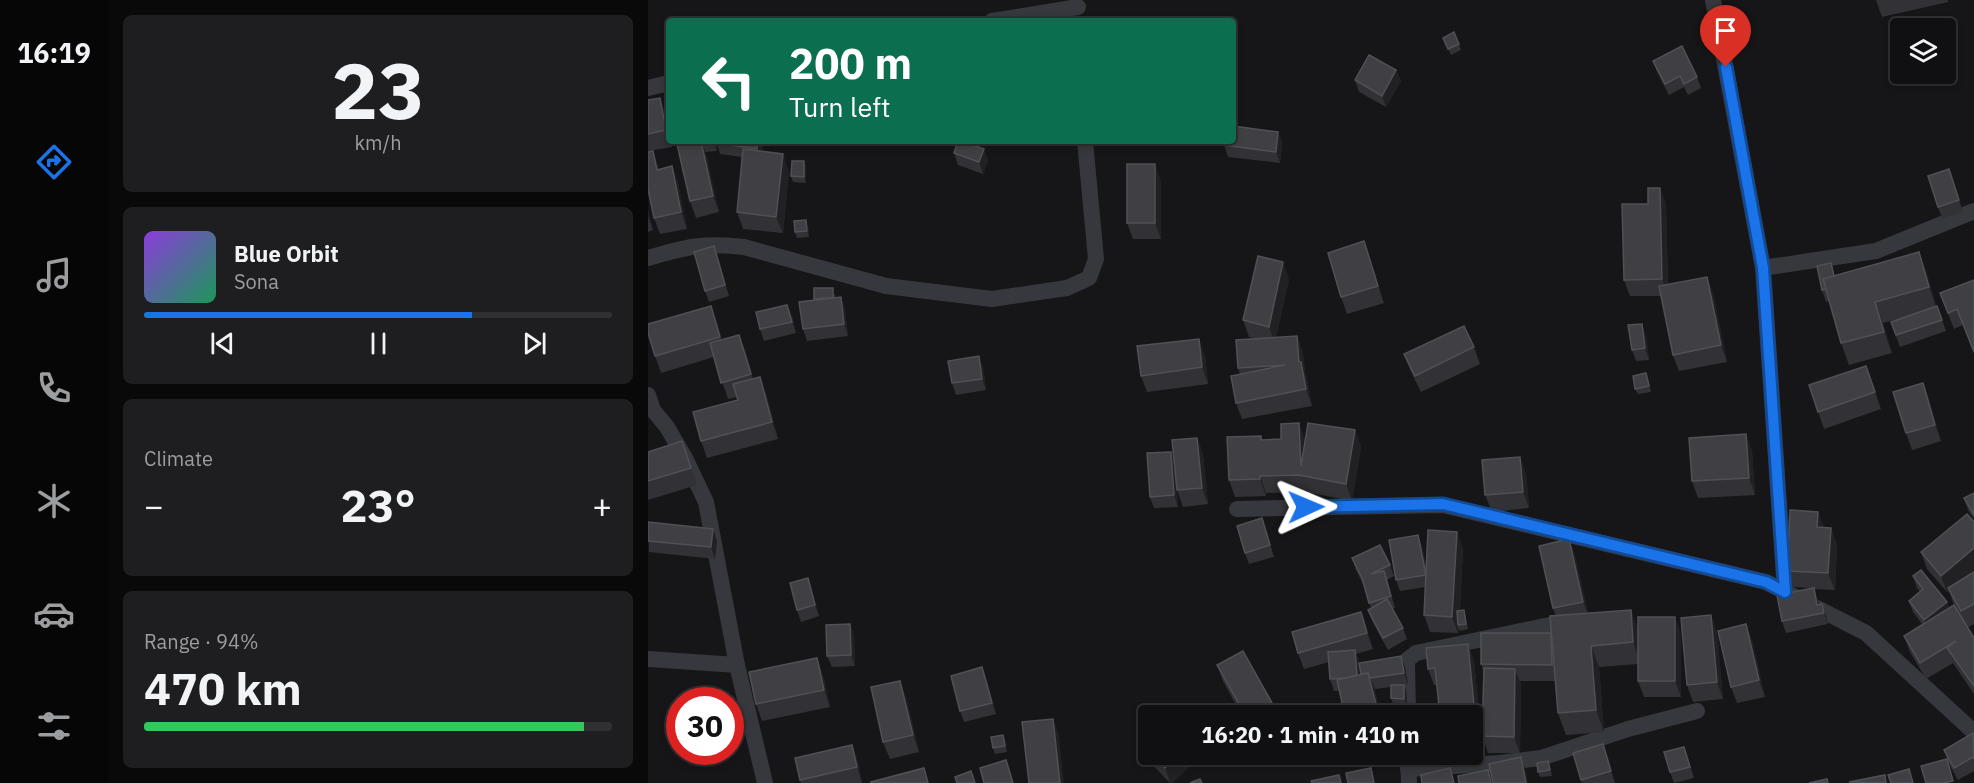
<!DOCTYPE html>
<meta charset="utf-8">
<style>
:root{--surface:#101012;--page:#1e1e20;--text:#f1f3f6;--muted:#9c9d9f;--line:#303032;--accent:#1a73e8}
body{margin:0;font-family:"IBM Plex Sans",sans-serif;background:var(--page);color:var(--text);height:100vh;display:flex;flex-direction:column;font-size:22px;white-space:nowrap}
*{box-sizing:border-box;margin:0}
p{font-size:20px;color:var(--muted)}
.icon{flex:none;width:33px;height:33px;fill:none;stroke:currentColor;stroke-width:2;stroke-linecap:round;stroke-linejoin:round}
.map{position:relative;flex:1;overflow:hidden}
.sheet{display:flex;flex-direction:column;gap:15px;padding:15px;background:#09090a;width:540px}
.sheet>*{flex:none}
.top-card{position:absolute;left:18px;top:18px;width:570px;height:126px;border-radius:6px;box-shadow:0 3px 9px #0003,0 0 0 2px var(--line);background:#0b6e4f;color:#fff;overflow:hidden}
.fabs{position:absolute;left:1242px;top:18px;display:grid;gap:12px}
.fabs a{display:grid;place-items:center;width:66px;height:66px;border-radius:6px;background:var(--surface);box-shadow:0 3px 9px #0003,0 0 0 2px var(--line);font-size:30px}
.speed{position:absolute;left:18px;top:687px;display:flex;gap:12px;font-size:30px;font-weight:700;text-align:center}
.speed>*{display:grid;place-content:center;width:78px;height:78px;border-radius:50%;background:var(--surface);box-shadow:0 3px 9px #0003,0 0 0 2px var(--line);line-height:1}
.speed .limit{border:9px solid #d22;background:#fff;color:#111}
.pin{position:absolute;display:grid;place-items:center;width:51px;height:51px;color:#fff;margin:-62px -26px;border-radius:50% 50% 50% 0;rotate:-45deg;box-shadow:0 0 6px #0007}
.pin .icon{rotate:45deg}
.me{position:absolute;width:66px;margin:-33px;rotate:89deg;stroke-linejoin:round;filter:drop-shadow(0 0 4px #0008)}
.turn{display:flex;align-items:center;gap:21px;height:126px;padding:0 24px;font-size:27px}
.turn .icon{width:78px;height:78px;stroke-width:2.5}
.turn b{display:block;font-size:42px;line-height:51px}
.big{font-size:45px;font-weight:800;line-height:1.1}
.sheet .tile{flex:1;display:flex;flex-direction:column;justify-content:center;gap:9px;min-width:0;padding:0 21px;border-radius:9px;background:var(--page)}
.sheet .dial{align-items:center;gap:0}
.dial b{font-size:78px;line-height:1}
.song{display:flex;align-items:center;gap:18px}
.cover{width:72px;height:72px;border-radius:9px;background:linear-gradient(135deg,hsl(270 70% 55%),hsl(150 70% 35%))}
.played{height:6px;border-radius:3px;background:linear-gradient(90deg,var(--accent) 70%,var(--line) 70%)}
.keys{display:flex;justify-content:space-around;direction:ltr}
.heat{display:flex;justify-content:space-between;align-items:center;font-size:33px;direction:ltr}
.charge{height:9px;border-radius:4px;background:linear-gradient(90deg,#34c759 94%,var(--line) 0)}
.trip{position:absolute;left:490px;top:705px;width:345px;height:60px;border-radius:6px;background:var(--surface);box-shadow:0 3px 9px #0003,0 0 0 2px var(--line);font-weight:800;line-height:60px;text-align:center}
main{display:flex;flex:1;min-height:0}
.tab-bar{display:flex;flex-direction:column;width:108px;justify-content:space-around;align-items:center;background:#060607;color:var(--muted)}
.tab-bar .icon{width:42px;height:42px}
.tab-bar .current{color:var(--accent)}
.tab-bar b{font-size:27px;color:var(--text)}
.map>svg:first-child{display:block}
</style>
<main>
<nav class="tab-bar">
<b>16:19</b>
<svg class="icon current" aria-label="directions" viewBox="0 0 24 24"><path d="M12 3l9 9-9 9-9-9zM9 14v-3h6M13 9l2 2-2 2"/></svg>
<svg class="icon" aria-label="music" viewBox="0 0 24 24"><path d="M9 18V5l10-2v13"/><circle cx="6" cy="18" r="3"/><circle cx="16" cy="16" r="3"/></svg>
<svg class="icon" aria-label="phone" viewBox="0 0 24 24"><path d="M5 4h4l2 5-3 2q2 4 5 5l2-3 5 2v4C11 20 4 13 5 4z"/></svg>
<svg class="icon" aria-label="climate" viewBox="0 0 24 24"><path d="M12 3v18M4 7l16 10M4 17L20 7"/></svg>
<svg class="icon" aria-label="car" viewBox="0 0 24 24"><path d="M5 17H2v-5l4-1 3-4h7l3 4 3 1v5h-3M9 17h6M6 11h13"/><circle cx="7" cy="17" r="2"/><circle cx="17" cy="17" r="2"/></svg>
<svg class="icon" aria-label="filters" viewBox="0 0 24 24"><path d="M4 7h16M4 17h16"/><circle cx="9" cy="7" r="2"/><circle cx="15" cy="17" r="2"/></svg>
</nav>
<section class="sheet">
<div class="tile dial"><b>23</b><p>km/h</p></div>
<div class="tile">
<div class="song"><i class="cover"></i><div><b>Blue Orbit</b><p>Sona</p></div></div>
<div class="played"></div>
<div class="keys"><svg class="icon" aria-label="previous" viewBox="0 0 24 24"><path d="M18 5L8 12l10 7zM5 5v14"/></svg><svg class="icon" aria-label="pause" viewBox="0 0 24 24"><path d="M8 5v14M16 5v14"/></svg><svg class="icon" aria-label="next" viewBox="0 0 24 24"><path d="M6 5l10 7-10 7zM19 5v14"/></svg></div>
</div>
<div class="tile"><p>Climate</p>
<div class="heat"><a>−</a><b class="big">23°</b><a>+</a></div>
</div>
<div class="tile"><p>Range · 94%</p><b class="big">470 km</b><div class="charge"></div></div>
</section>
<div class="map">
<svg width="1326" height="783" viewBox="0 0 1326 783">
<rect width="100%" height="100%" fill="#161618"/>
<g fill="none" stroke-linecap="round" stroke-linejoin="round">
<g stroke="#37383d" stroke-width="16">
<path d="M1065,0L1115,268L1137,592"/>
<path d="M344,21L430,7"/>
<path d="M0,88L21,83"/>
<path d="M0,258C38,247 56,242 96,247L238,286L344,299L419,288L441,278L448,259L437,141"/>
<path d="M1115,268L1228,251L1326,211"/>
<path d="M0,395L5,410L19,427L37,458L58,502L89,665L117,783"/>
<path d="M589,509L795,505L1118,582L1218,633L1326,732"/>
<path d="M0,659L89,665"/>
<path d="M760,716L759,660L768,653L911,623"/>
<path d="M760,754L761,783"/>
<path d="M760,769L851,763L893,758L980,729L1049,711"/>
</g>
</g>
<g fill="#323236">
<path d="M1228,0H1300V2L1234,17Z"/>
<path d="M795,38L811,44L813,50L803,55Z"/>
<path d="M1005,61L1049,77L1053,88L1040,95L1036,87L1021,95L1009,72Z"/>
<path d="M748,70L753,81L738,107L711,92L707,80Z"/>
<path d="M0,100L18,115L21,129V141H23L24,147L0,151Z"/>
<path d="M630,132L634,143L632,163L580,157L576,145Z"/>
<path d="M39,141H68L69,151L57,152L71,212L48,218L42,201Z"/>
<path d="M68,141H115L114,152L141,171L135,233L95,229L89,212L94,157L72,154Z"/>
<path d="M306,153L340,160L335,174L310,165Z"/>
<path d="M156,161L158,167V183L145,182L143,176Z"/>
<path d="M24,166L30,183L39,229L12,234L6,218L11,169Z"/>
<path d="M513,181V239H485L479,223Z"/>
<path d="M1305,181L1315,212L1294,218L1290,207Z"/>
<path d="M1012,188L1018,204L1020,284L1065,293L1079,362L1031,371L1025,355L1013,296H982L976,280L1000,204Z"/>
<path d="M0,210L5,230L0,232Z"/>
<path d="M160,226L161,237L149,238L147,232Z"/>
<path d="M716,241L736,303L699,314L693,297Z"/>
<path d="M1271,252L1279,274L1288,307L1289,306L1298,331L1252,347L1243,322L1260,316L1235,323L1244,353L1201,365L1193,343L1181,301L1178,302L1174,290L1188,275Z"/>
<path d="M70,257L81,296L61,302L57,291Z"/>
<path d="M641,279L628,338L649,336L655,353L657,373L659,379L664,406L594,419L588,403L592,374L590,368L608,339L601,337L595,320Z"/>
<path d="M1326,280L1315,325L1306,329L1292,293Z"/>
<path d="M187,294V298L197,309L200,336L159,341L155,329L166,301V299Z"/>
<path d="M63,306L74,340L91,335L105,378L118,393L130,439L59,458L53,441L90,400L89,397L80,399L66,357L13,373L7,356Z"/>
<path d="M144,316L148,333L116,341L112,329Z"/>
<path d="M998,335L1001,360L988,361L984,350Z"/>
<path d="M826,347L832,364L773,392L762,370L756,354Z"/>
<path d="M557,355L560,384L499,392L493,376Z"/>
<path d="M1218,366L1233,409L1176,429L1161,385Z"/>
<path d="M335,367L338,390L308,395L304,383Z"/>
<path d="M1000,379L1003,392L990,394L987,389Z"/>
<path d="M1275,383L1281,400L1293,441L1264,450L1258,433Z"/>
<path d="M651,423L657,440L707,430L713,447L704,501L657,492L618,493V496L587,497L581,480L613,436L615,440L633,439Z"/>
<path d="M1098,434L1104,451L1107,495L1050,498L1044,481Z"/>
<path d="M549,438L555,454L560,504L535,507L529,490L528,477L530,507L506,508L502,497L526,462Z"/>
<path d="M0,452L40,458L49,485L0,500Z"/>
<path d="M878,473L881,508L844,512L837,495Z"/>
<path d="M1326,493V519L1320,510L1316,498Z"/>
<path d="M1170,512L1176,528H1183L1189,545L1187,590L1166,589L1171,605L1174,604L1180,624L1138,633L1134,621L1163,588L1145,587L1139,571Z"/>
<path d="M0,522L65,529L69,541L67,559L1,552Z"/>
<path d="M1326,522V570L1314,580L1326,572V624L1319,628L1326,638V694L1305,663L1278,679L1262,652L1256,636L1274,624L1265,612L1261,601L1272,592L1269,588L1265,576L1299,602L1301,608L1315,621L1306,605L1301,591L1299,592L1279,569L1273,552Z"/>
<path d="M618,530L626,557L601,564L597,553Z"/>
<path d="M921,539L927,556L940,613L983,610L990,631L1033,634V697H996L990,681V664L951,667L956,732L918,735L910,713L907,681H872L873,685L872,753H840L835,738L836,762L774,764L770,754H825V716L789,685H786L780,669L826,660L833,732L834,736L836,673L833,664L903,633L908,616L905,608Z"/>
<path d="M774,546L778,567L815,548L812,610H816L820,629L812,631L811,628L810,633L782,632L776,615L777,587L752,591L748,580Z"/>
<path d="M704,558L742,565L746,576L739,580L747,608L744,609L755,628L759,639L740,650L724,621L720,610L723,608L716,586L708,570Z"/>
<path d="M160,578L171,616L153,622L149,610Z"/>
<path d="M713,612L725,649L708,654L711,661L712,675L757,667L760,684L755,685L758,690L759,704H745L743,698V687L727,689L686,691L682,679L681,662L656,669L650,653Z"/>
<path d="M202,624L206,635L207,666L184,667L179,656Z"/>
<path d="M1069,632L1075,699L1045,702L1039,685Z"/>
<path d="M1104,640L1117,697L1089,703L1083,687Z"/>
<path d="M169,658L175,675L182,707L114,721L108,704Z"/>
<path d="M569,665L628,710L630,716H594L575,681Z"/>
<path d="M338,678L348,714L316,722L312,711Z"/>
<path d="M258,697L271,752L242,759L235,742Z"/>
<path d="M1326,734V771L1310,780L1300,762L1296,750Z"/>
<path d="M501,735V754H552L553,756L524,783H522L499,759L493,743Z"/>
<path d="M357,740L359,752L347,754L345,748Z"/>
<path d="M955,744L967,783H934L925,753Z"/>
<path d="M204,745L210,762L214,783H153L152,780Z"/>
<path d="M708,754H740L711,762Z"/>
<path d="M1040,758L1046,778L1026,783L1022,772Z"/>
<path d="M902,767L904,776L892,777L890,772Z"/>
</g>
<g fill="#212124">
<path d="M748,70L753,81L738,107L734,96Z"/>
<path d="M12,98L18,115L21,129V137L18,130Z"/>
<path d="M630,132L634,143L632,163L628,152Z"/>
<path d="M53,141L59,156L71,212L65,196Z"/>
<path d="M65,141H68L69,151Z"/>
<path d="M110,141H115L113,160L109,149Z"/>
<path d="M336,149L340,160L335,174L331,162Z"/>
<path d="M5,151L11,168L15,186L9,170Z"/>
<path d="M135,154L141,171L135,233L128,217Z"/>
<path d="M156,161L158,167V183L156,177Z"/>
<path d="M507,164L513,181V239L507,223Z"/>
<path d="M24,166L30,183L39,229L33,212Z"/>
<path d="M1012,188L1018,204L1020,296L1014,279Z"/>
<path d="M0,210L5,230L0,216Z"/>
<path d="M158,220L160,226L161,237L159,231Z"/>
<path d="M716,241L722,258L736,303L730,286Z"/>
<path d="M66,246L70,257L81,296L77,285Z"/>
<path d="M1271,252L1279,274L1289,308L1281,287Z"/>
<path d="M635,262L641,279L627,343L621,327Z"/>
<path d="M1059,277L1065,293L1079,362L1073,345Z"/>
<path d="M193,297L197,309L200,336L196,324Z"/>
<path d="M1227,302L1235,323L1244,353L1236,332Z"/>
<path d="M139,305L144,316L148,333L144,322Z"/>
<path d="M63,306L69,322L78,354L72,337Z"/>
<path d="M994,324L998,335L1001,360L997,348Z"/>
<path d="M91,335L98,351L109,391L103,374Z"/>
<path d="M649,336L655,353L657,373L659,379L664,406L658,389L651,362Z"/>
<path d="M551,339L557,355L560,384L554,367Z"/>
<path d="M331,356L335,367L338,390L334,379Z"/>
<path d="M112,377L118,393L130,439L124,422Z"/>
<path d="M1275,383L1281,400L1293,441L1287,425Z"/>
<path d="M651,423L657,440L653,466Z"/>
<path d="M707,430L713,447L704,501L698,484Z"/>
<path d="M1098,434L1104,451L1107,495L1101,478Z"/>
<path d="M549,438L555,454L560,504L554,488Z"/>
<path d="M523,452L527,463L530,507L526,495Z"/>
<path d="M872,457L878,473L881,508L875,492Z"/>
<path d="M612,476L618,493V496L612,479Z"/>
<path d="M1170,512L1176,529L1169,527Z"/>
<path d="M1183,528L1189,545L1187,590L1180,573Z"/>
<path d="M65,529L69,541L67,559L63,547Z"/>
<path d="M809,532L815,548L811,625H810V633L804,617Z"/>
<path d="M770,535L774,546L782,586L778,575Z"/>
<path d="M921,539L927,556L941,618L935,602Z"/>
<path d="M1326,548V570L1299,592L1293,576Z"/>
<path d="M160,578L164,589L171,616L167,605Z"/>
<path d="M1166,588L1170,599L1173,616L1169,605Z"/>
<path d="M1299,602L1303,614L1280,632L1276,620Z"/>
<path d="M1174,604L1178,615L1180,624L1176,613Z"/>
<path d="M983,610L990,631L993,664L985,642Z"/>
<path d="M713,612L719,629L725,649L719,633Z"/>
<path d="M1063,615L1069,632L1075,699L1069,682Z"/>
<path d="M1027,617L1033,634V697L1027,681Z"/>
<path d="M202,624L206,635L207,666L203,655Z"/>
<path d="M1098,624L1104,640L1117,697L1111,680Z"/>
<path d="M820,644L826,660L833,732L827,715Z"/>
<path d="M943,646L951,667L956,732L948,710Z"/>
<path d="M707,650L711,661L713,688L709,677Z"/>
<path d="M753,656L757,667L760,684L756,673Z"/>
<path d="M169,658L175,675L182,707L176,690Z"/>
<path d="M334,667L338,678L348,714L344,703Z"/>
<path d="M867,669L873,685L872,753L866,737Z"/>
<path d="M720,673L727,689L733,716H731Z"/>
<path d="M252,681L258,697L271,752L265,735Z"/>
<path d="M756,685L758,690L759,704L756,699Z"/>
<path d="M405,719L411,735L416,783H412Z"/>
<path d="M829,721L835,738L836,762L829,746Z"/>
<path d="M204,745L210,762L214,783L209,767Z"/>
<path d="M531,754H552L553,756L524,783H522L517,768Z"/>
<path d="M873,757L877,769L880,783H878Z"/>
</g>
<g fill="#3f3f44" stroke="#4f5156" stroke-width="1.5">
<path d="M806,32L811,44L800,49L795,38Z"/>
<path d="M1034,46L1049,77L1036,84L1032,76L1017,84L1005,61Z"/>
<path d="M721,55L748,70L734,96L707,80Z"/>
<path d="M12,98L18,130L0,134V100Z"/>
<path d="M585,126L630,132L628,152L576,145V141H585Z"/>
<path d="M45,141H53L65,196L42,201L29,144Z"/>
<path d="M68,141H110L109,149L68,143Z"/>
<path d="M310,141H313L336,149L331,162L306,153Z"/>
<path d="M95,149L135,154L128,217L89,212Z"/>
<path d="M5,151L9,170L24,166L33,212L6,218L0,189V152Z"/>
<path d="M144,161H156V177L143,176Z"/>
<rect x="479" y="164" width="28" height="59"/>
<path d="M1301,169L1311,200L1290,207L1280,176Z"/>
<path d="M1000,188H1012L1014,279L976,280L974,204H1000Z"/>
<path d="M158,220L159,231L147,232L146,221Z"/>
<path d="M716,241L730,286L693,297L680,253Z"/>
<path d="M66,246L77,285L57,291L46,252Z"/>
<path d="M1271,252L1281,287L1227,302L1236,332L1193,343L1175,279Z"/>
<path d="M610,256L635,262L621,327L595,320Z"/>
<path d="M1183,263L1186,276L1175,279L1178,289L1174,290L1169,266Z"/>
<path d="M1059,277L1073,345L1025,355L1011,286Z"/>
<path d="M1326,280V352L1309,309L1300,313L1292,293Z"/>
<path d="M166,288H185V298L166,299Z"/>
<path d="M193,297L196,324L155,329L151,302Z"/>
<path d="M139,305L144,322L112,329L108,312Z"/>
<path d="M63,306L72,337L7,356L0,333V324Z"/>
<path d="M1289,306L1294,320L1248,335L1243,322Z"/>
<path d="M994,324L997,348L984,350L980,325Z"/>
<path d="M816,326L826,347L767,376L756,354Z"/>
<path d="M91,335L103,374L73,383L62,343Z"/>
<path d="M649,336L651,362H653L658,389L588,403L583,376L637,365L590,368L588,340Z"/>
<path d="M551,339L554,367L493,376L489,346Z"/>
<path d="M331,356L334,379L304,383L300,361Z"/>
<path d="M1218,366L1227,392L1170,412L1161,385Z"/>
<path d="M998,373L1001,386L987,389L985,376Z"/>
<path d="M112,377L124,422L53,441L45,412L90,400L85,384Z"/>
<path d="M1275,383L1287,425L1258,433L1245,392Z"/>
<path d="M651,423L653,466L660,423L707,430L698,484L651,475L612,476V479L581,480L579,437L613,436V440L633,439V424Z"/>
<path d="M1098,434L1101,478L1044,481L1041,438Z"/>
<path d="M549,438L554,488L529,490L524,440Z"/>
<path d="M34,441L43,468L0,481V452Z"/>
<path d="M523,452L526,495L502,497L499,453Z"/>
<path d="M872,457L875,492L837,495L834,460Z"/>
<path d="M1326,493V515L1316,498Z"/>
<path d="M1142,510L1170,512L1169,527L1183,528L1180,573L1139,571Z"/>
<path d="M1319,514L1326,522V548L1293,576L1273,552Z"/>
<path d="M614,518L622,545L597,553L589,526Z"/>
<path d="M0,522L65,529L63,547L0,541Z"/>
<path d="M780,530L809,532L804,617L776,615Z"/>
<path d="M770,535L778,575L748,580L741,540Z"/>
<path d="M921,539L935,602L905,608L891,546Z"/>
<path d="M732,545L742,565L723,574L736,571L743,596L721,603L714,578L704,558Z"/>
<path d="M1273,570L1299,602L1276,620L1261,601L1275,589L1265,576Z"/>
<path d="M1326,572V604L1313,611L1300,588Z"/>
<path d="M160,578L167,605L149,610L142,583Z"/>
<path d="M1166,588L1169,605L1174,604L1176,613L1134,621L1129,595Z"/>
<path d="M739,599L755,628L735,638L720,610Z"/>
<path d="M1306,605L1326,638V686L1299,648L1308,641L1272,663L1256,636Z"/>
<path d="M816,610L818,624L810,625L809,611Z"/>
<path d="M983,610L985,642L943,646L948,710L910,713L902,616Z"/>
<path d="M713,612L719,633L650,653L644,632Z"/>
<path d="M1063,615L1069,682L1039,685L1033,618Z"/>
<rect x="990" y="617" width="37" height="64"/>
<path d="M202,624L203,655L179,656L178,625Z"/>
<path d="M1098,624L1111,680L1083,687L1070,631Z"/>
<path d="M833,633H903L904,665L833,664Z"/>
<path d="M820,644L827,715L792,716L787,668L780,669L778,648Z"/>
<path d="M707,650L709,675L698,678L682,679L680,652Z"/>
<path d="M595,651L628,710L617,716H598L569,665Z"/>
<path d="M753,656L756,673L722,678L720,673L713,674L711,663Z"/>
<path d="M169,658L176,690L108,704L101,672Z"/>
<path d="M334,667L344,703L312,711L303,676Z"/>
<path d="M836,668L867,669L866,737L834,736Z"/>
<path d="M720,673L731,716H697L689,680Z"/>
<path d="M252,681L265,735L235,742L223,687Z"/>
<path d="M743,685H756V699L743,698Z"/>
<path d="M405,719L412,783H381L374,722Z"/>
<rect x="825" y="721" width="4" height="25"/>
<path d="M1325,733L1326,759L1325,757L1306,768L1296,750Z"/>
<path d="M355,735L357,746L345,748L343,737Z"/>
<path d="M501,735V751L493,743Z"/>
<path d="M955,744L963,771L933,780L925,753Z"/>
<path d="M204,745L209,767L152,780L147,758Z"/>
<path d="M1036,747L1042,767L1022,772L1016,752Z"/>
<path d="M504,754H531L517,768Z"/>
<path d="M873,757L878,783H845L841,764Z"/>
<path d="M1299,759L1305,781L1296,783H1278L1273,766Z"/>
<path d="M358,760L365,783H336L332,768Z"/>
<path d="M900,761L902,770L890,772L889,763Z"/>
<path d="M276,768L280,783H224L223,782Z"/>
<path d="M723,768L726,783H700L698,773Z"/>
<path d="M802,768L806,783H774L773,775Z"/>
<path d="M1261,769L1265,783H1243L1240,775Z"/>
<path d="M840,770L843,783H811L810,776Z"/>
<path d="M323,771L327,783H309L307,777Z"/>
<path d="M691,775L693,783H664L663,781Z"/>
<path d="M1237,775L1238,783L1201,782Z"/>
<path d="M552,779L554,783H542Z"/>
<path d="M1179,779L1180,783H1161Z"/>
</g>
<g fill="none" stroke-linecap="round" stroke-linejoin="round">
<defs>
<path id="route" d="M658,507L795,504L1118,582L1137,592L1115,268L1078,67"/>
</defs>
<use href="#route" stroke="#114b97" stroke-width="15"/>
<use href="#route" stroke="#1a73e8" stroke-width="10"/>
</g>
</svg>
<div class="fabs">
<a><svg class="icon" aria-label="layers" viewBox="0 0 24 24"><path d="M12 4l9 5-9 5-9-5zM3 14l9 5 9-5"/></svg></a>
</div>
<div class="speed"><div class="limit">30</div></div>
<div class="pin" style="left:1078px;top:67px;background:#d93025"><svg class="icon" aria-label="arrive" viewBox="0 0 24 24"><path d="M6 21V4h12l-3 4 3 4H6"/></svg></div>
<svg class="me" style="left:658px;top:507px" viewBox="-20 -20 40 40"><path d="M0-17L14 15 0 8-14 15z" fill="#1a73e8" stroke="#fff" stroke-width="4"/></svg>
<div class="trip">16:20 · 1 min · 410 m</div>
<div class="top-card">
<div class="turn"><svg class="icon" aria-label="left" viewBox="0 0 24 24"><path d="M17 20v-9H6M10 6l-5 5 5 5"/></svg><div><b>200 m</b>Turn left</div></div>
</div>
</div>
</main>
